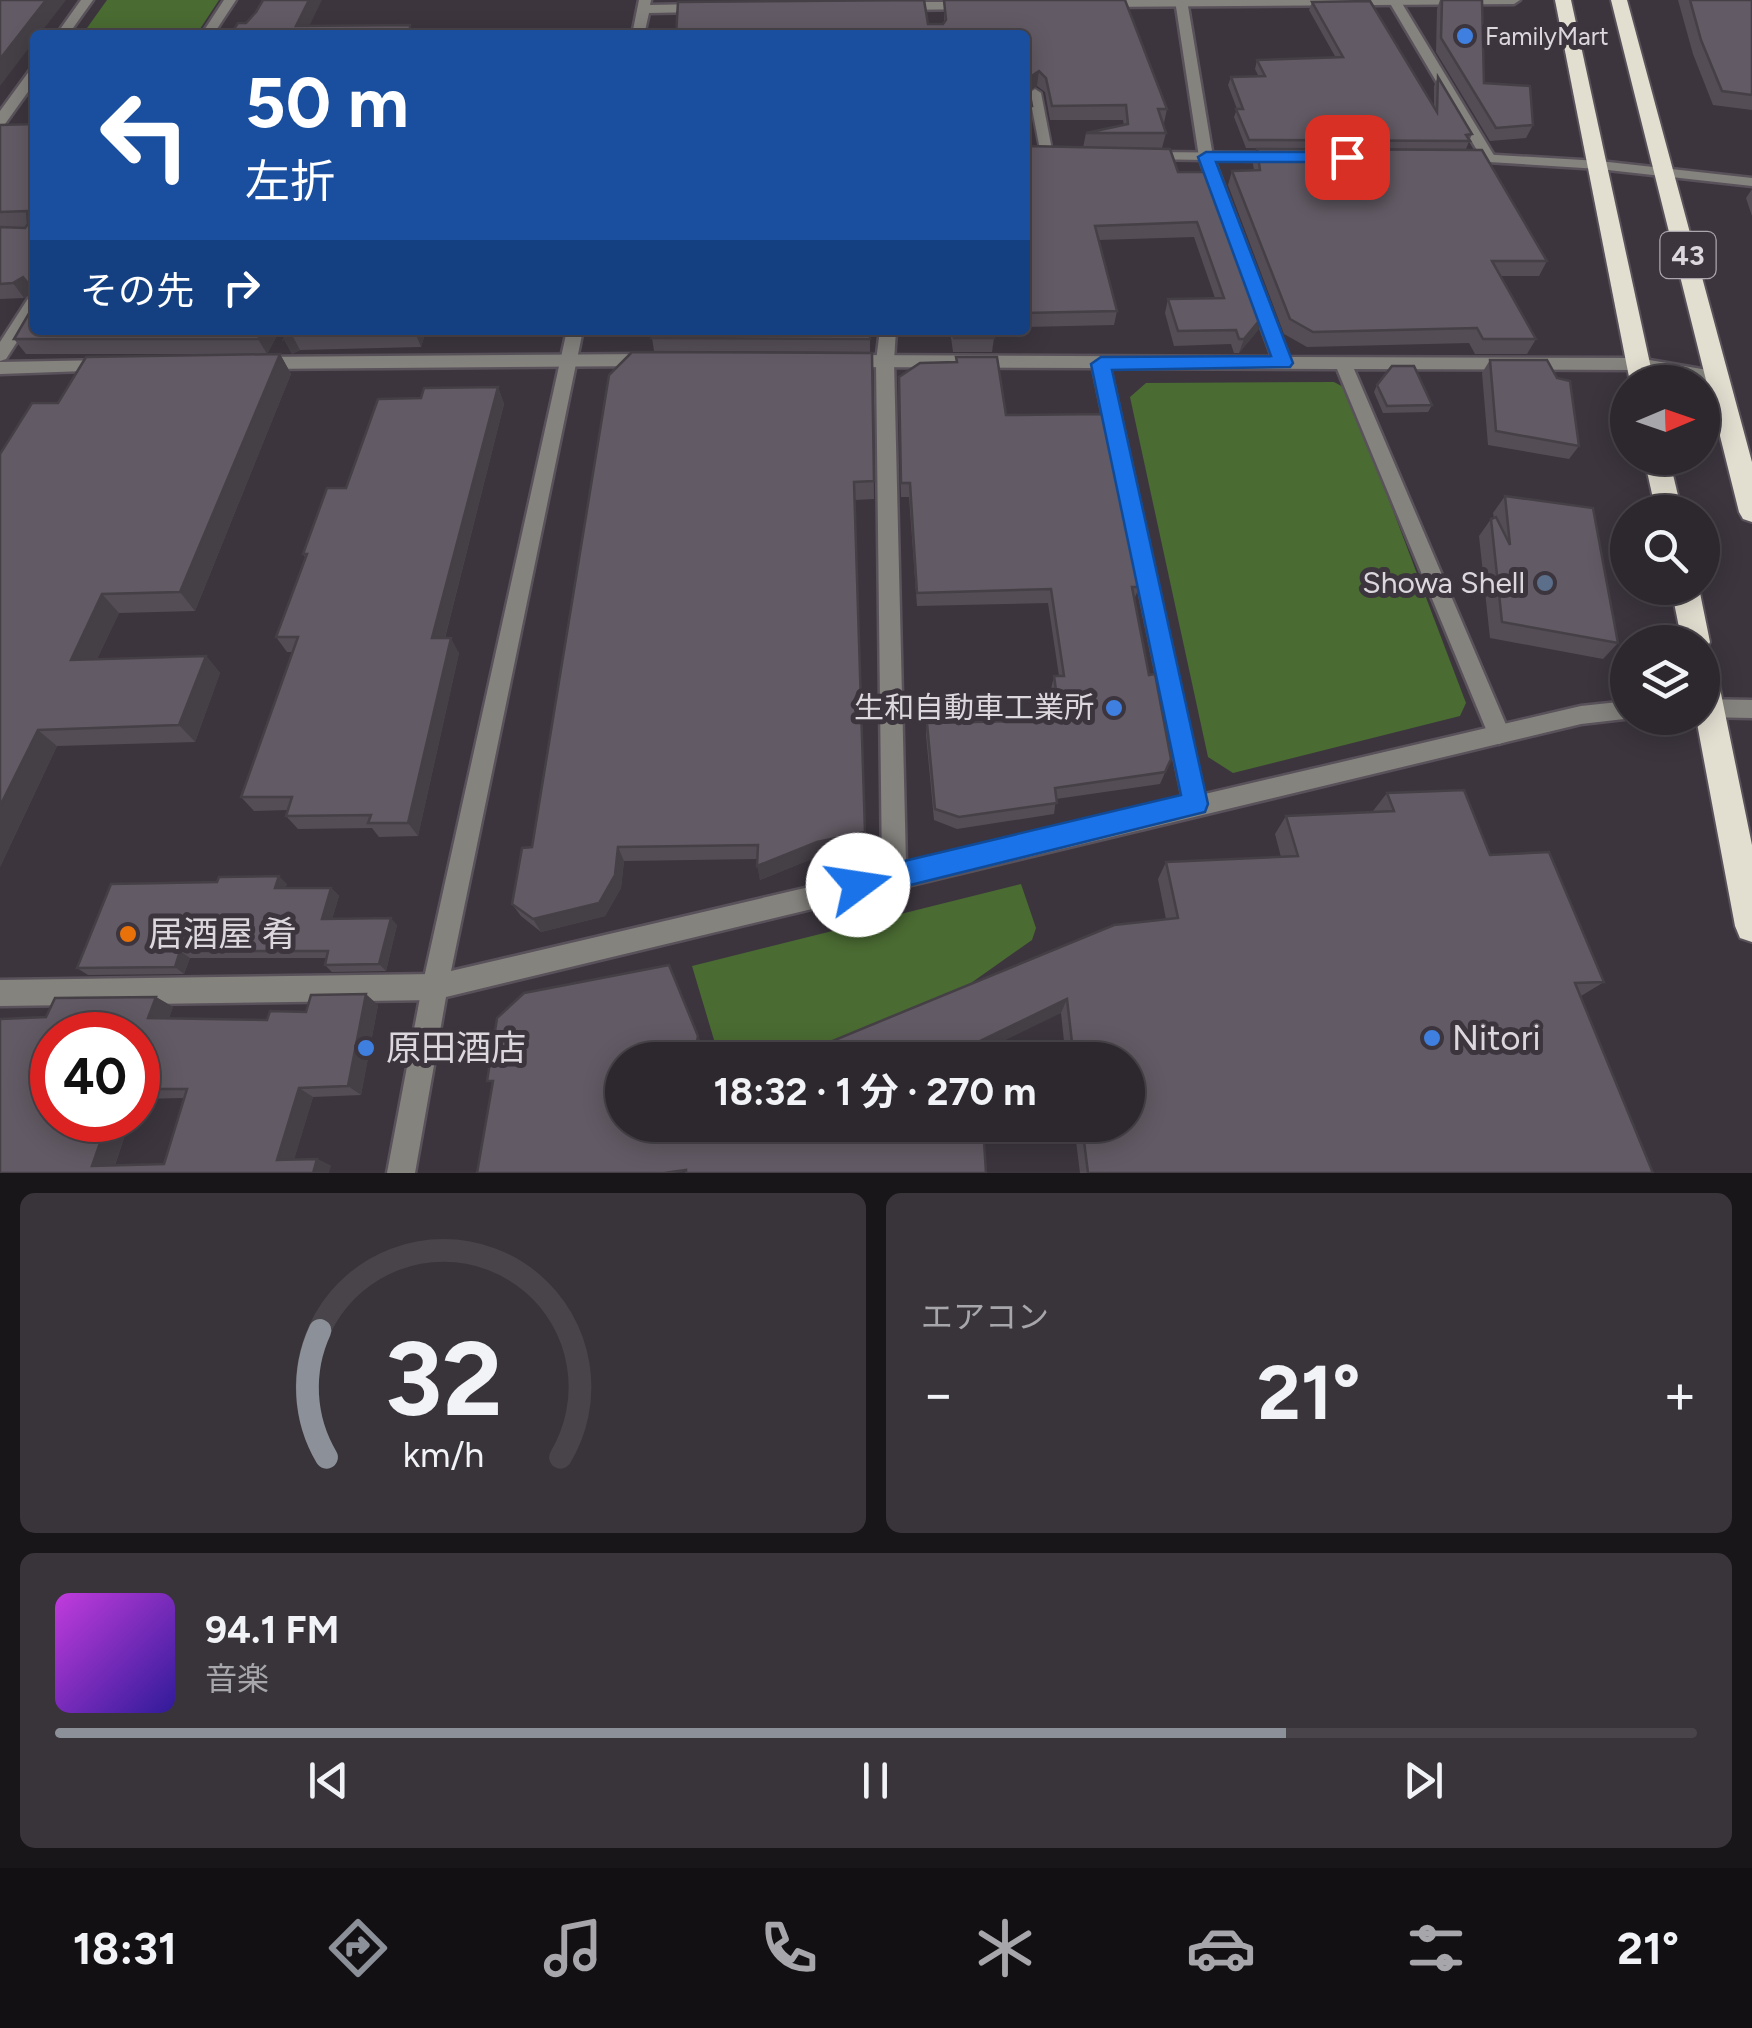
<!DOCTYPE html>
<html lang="ja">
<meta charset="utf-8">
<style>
:root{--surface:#2d282e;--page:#39343a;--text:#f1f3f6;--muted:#a7a6aa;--line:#48444a;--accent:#8c9099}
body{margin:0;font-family:Figtree,"Noto Sans JP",sans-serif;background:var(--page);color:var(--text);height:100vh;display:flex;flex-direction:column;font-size:38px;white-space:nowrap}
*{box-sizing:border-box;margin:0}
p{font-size:32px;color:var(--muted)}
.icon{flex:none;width:55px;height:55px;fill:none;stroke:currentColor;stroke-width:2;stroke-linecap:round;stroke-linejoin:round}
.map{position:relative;height:1173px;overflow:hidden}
.details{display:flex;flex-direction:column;gap:20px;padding:20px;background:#191619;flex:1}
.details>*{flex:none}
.guide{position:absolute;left:30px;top:30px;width:1000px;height:305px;border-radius:10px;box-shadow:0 5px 25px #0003,0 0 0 2px var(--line);background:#1a4fa0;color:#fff;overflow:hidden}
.needle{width:65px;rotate:88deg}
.buttons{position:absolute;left:1610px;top:365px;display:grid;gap:20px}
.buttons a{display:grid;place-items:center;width:110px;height:110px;border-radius:50%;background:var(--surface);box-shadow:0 5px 25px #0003,0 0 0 2px var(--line);font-size:50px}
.speed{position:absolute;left:30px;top:1012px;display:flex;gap:20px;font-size:50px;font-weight:700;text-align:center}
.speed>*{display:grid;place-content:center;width:130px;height:130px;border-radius:50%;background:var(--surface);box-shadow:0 5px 25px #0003,0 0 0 2px var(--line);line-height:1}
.speed .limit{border:15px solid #d22;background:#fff;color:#111}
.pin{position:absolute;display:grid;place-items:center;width:85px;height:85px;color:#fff;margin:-42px;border-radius:20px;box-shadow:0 5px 15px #0006}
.me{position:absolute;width:110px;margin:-55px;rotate:76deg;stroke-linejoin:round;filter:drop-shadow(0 0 8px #0008)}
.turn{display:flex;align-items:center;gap:35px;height:210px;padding:0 50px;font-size:45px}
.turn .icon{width:130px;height:130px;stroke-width:2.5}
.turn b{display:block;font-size:70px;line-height:85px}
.then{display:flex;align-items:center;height:95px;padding:0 50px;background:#0003;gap:20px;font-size:38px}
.big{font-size:75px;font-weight:700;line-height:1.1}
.details .widget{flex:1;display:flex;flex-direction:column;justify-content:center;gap:15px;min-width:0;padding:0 35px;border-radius:15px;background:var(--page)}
.details .dial{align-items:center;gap:0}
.dial svg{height:260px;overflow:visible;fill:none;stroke:var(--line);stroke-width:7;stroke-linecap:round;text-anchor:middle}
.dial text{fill:var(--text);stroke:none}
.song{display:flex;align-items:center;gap:30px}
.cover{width:120px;height:120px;border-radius:15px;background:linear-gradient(135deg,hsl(290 70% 55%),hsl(250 70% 35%))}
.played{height:10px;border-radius:5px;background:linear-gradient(90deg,var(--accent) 75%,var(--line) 75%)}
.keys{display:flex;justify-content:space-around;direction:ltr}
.heat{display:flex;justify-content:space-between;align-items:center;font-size:55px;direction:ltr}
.details .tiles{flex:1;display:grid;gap:20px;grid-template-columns:1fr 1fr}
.widget:last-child{grid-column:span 2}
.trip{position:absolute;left:605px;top:1042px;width:540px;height:100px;border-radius:50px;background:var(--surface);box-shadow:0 5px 25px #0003,0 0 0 2px var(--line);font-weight:700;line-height:100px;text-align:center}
.tabs{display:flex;height:160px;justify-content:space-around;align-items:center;background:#121012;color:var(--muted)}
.tabs .icon{width:70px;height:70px}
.tabs .active{color:var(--accent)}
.tabs b{font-size:45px;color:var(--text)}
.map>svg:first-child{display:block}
</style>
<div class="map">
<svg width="1752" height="1173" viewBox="0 0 1752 1173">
<rect width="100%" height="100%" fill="#3c353e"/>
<g fill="#4a6b32">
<path d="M107,0H219L196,35H82Z"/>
<path d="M1334,382L1347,389L1466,703L1460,716L1233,773L1208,757L1130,397L1146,383Z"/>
<path d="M1021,884L1036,928L1032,940L971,983L958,1000L815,1060H720L692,966Z"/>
</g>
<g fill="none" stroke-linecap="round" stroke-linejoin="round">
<defs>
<path id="service" d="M1035,89L1041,93L1053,155L1047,159L1041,155L1029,93Z"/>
<g id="minor">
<path d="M81,0H93L68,35H56Z"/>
<path d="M224,0H236L213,35H201Z"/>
<path d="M1175,0H1187L1213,157L1289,357L1638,358L1719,372L1728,378L1719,384L1638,370L1354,369L1510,734L1507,741L1499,744L1491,741L1488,734L1337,369L1110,368L1206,804L1203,811L1195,814L1187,811L1184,804L1093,368L847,367L838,361L847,355L1272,357L1199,157Z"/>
<path d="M1388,0H1400L1495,157L1493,160L1481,157Z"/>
<path d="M35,69V82L5,124L0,125V111L30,70Z"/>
<path d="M35,296V314L6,359L0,361V342L29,297Z"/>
<path d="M648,354L657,360L648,366L257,369L248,363L257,357Z"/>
<path d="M108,360L114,362L117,366L114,370L0,374V362Z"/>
<path d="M435,974L444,978L448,987L444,996L435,1000L0,1006V980Z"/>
</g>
<g id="tertiary">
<path d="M639,0H651L650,5L701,4L707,8L701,12L649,13L644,35H632Z"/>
<path d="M1100,0H1520L1514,4L1096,7V1Z"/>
<path d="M971,2L975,3V9L900,10L894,6L900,2Z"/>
<path d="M1147,152L1278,153L1285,157L1278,161L1142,159V153Z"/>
<path d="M1462,153L1599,161L1752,178V186L1599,169L1457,160L1455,157Z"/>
<path d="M567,330H583L451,971L882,870L876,361L880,330H896L894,361L906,864L1581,706L1628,701V718H1633L1581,724L446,997L415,1173H387L422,987Z"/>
<path d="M1702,699L1752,700V718L1702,717Z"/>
</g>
<g id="trunk">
<path d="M1555,0H1571L1654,382H1630Z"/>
<path d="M1611,0H1627L1752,462V522L1743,519L1739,512Z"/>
<path d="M1644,458H1669L1682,512H1656Z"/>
<path d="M1671,588H1699L1710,642L1706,650L1702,652V642H1682Z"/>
<path d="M1702,662L1712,665L1717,674L1752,845V942L1740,938L1735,926L1696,718H1702Z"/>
</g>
</defs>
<use href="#service" stroke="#59525b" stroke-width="4"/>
<use href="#minor" stroke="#59525b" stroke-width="5"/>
<use href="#tertiary" stroke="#59525b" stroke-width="5"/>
<use href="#trunk" stroke="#59525b" stroke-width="4"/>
<use href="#service" fill="#85837e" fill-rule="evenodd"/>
<use href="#minor" fill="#85837e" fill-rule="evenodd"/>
<use href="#tertiary" fill="#85837e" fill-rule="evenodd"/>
<use href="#trunk" fill="#e2ded0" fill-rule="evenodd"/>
</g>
<g fill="#544d56" fill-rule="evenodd">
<path d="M924,0L928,24H943L944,23V0H1125L1167,109L1164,123H1162L1166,133L1162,148H1083L1086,133L1124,125L1123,120H1050L1045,92L1037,86L1029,91L1032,106L1030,120L1025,121V35H676L678,2Z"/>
<path d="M1440,0H1482L1484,83L1533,125L1526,138L1490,141L1436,52L1437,9Z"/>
<path d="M1678,0H1752V110L1713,105L1693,54Z"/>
<path d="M1312,2L1434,107V86L1438,77L1472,134L1466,149L1246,148L1234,117L1237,109L1228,85L1231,77H1259L1255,69L1257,60L1336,58L1309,10Z"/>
<path d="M35,124V293L24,298L0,299V125Z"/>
<path d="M1025,146L1178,172L1258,330L1239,353H1234L1231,344L1174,346L1165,313L1168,299L1215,298L1194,237L1099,240L1117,311L1114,325L1025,327Z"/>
<path d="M1257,149L1547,261L1539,276H1500L1536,339L1527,354H1475L1469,343L1307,347L1284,334L1228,185L1232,171L1254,170L1253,164Z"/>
<path d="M1752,189V216L1746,198Z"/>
<path d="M35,330H280L267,354H280L291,374L195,611L119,613L97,659L206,656L220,673L195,742L57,746L0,867L58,403L259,354H26L14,339Z"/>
<path d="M288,330H426L421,347L300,350L292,354L284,339Z"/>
<path d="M870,330V352L654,351L652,338Z"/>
<path d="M950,330H992L994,338L992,352H953Z"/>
<path d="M872,353L874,499L855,500L865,846L819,856L760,880L757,859L624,861L621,888L605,916L541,932L521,916L512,904L532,847Z"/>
<path d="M956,357L1006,415L1139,587L1134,600L1149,675L1171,759L1160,784L1056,799L1054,814L957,829L934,820L926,735L927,723L1055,720L1051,689L1054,676H1059L1048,603L917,606L909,497H901L898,392L956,362Z"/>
<path d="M1490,360L1579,446L1569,459L1488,445L1482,373Z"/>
<path d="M1377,385L1432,405L1428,412L1383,413L1374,392Z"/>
<path d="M498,387L504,404L445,638L459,653L418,836L379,837L372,828L298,829L286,816L288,810L254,811L241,797L292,652H287L276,637L305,557L303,554L346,488L421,398Z"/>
<path d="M1505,496L1618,643L1603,659L1490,638L1479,536L1491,519L1494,518L1493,513Z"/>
<path d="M1387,793L1490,855L1604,982L1581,996L1653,1173H1080L1074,1125H1128V1060H1066L1061,1013L824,1060L1166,919L1158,879L1166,862L1281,857L1275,834L1286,816L1374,812L1373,811Z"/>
<path d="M287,884L285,888H331L339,896L332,919L397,925L386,971L332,972L325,965L326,958H190L184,974L88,975L77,968Z"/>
<path d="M156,997L173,1007L169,1018L267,1020L306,1012L378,1005L361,1095L313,1097L294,1159H317L331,1166L0,1173L46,1017ZM138,1035V1099L184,1098L164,1164L115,1165L130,1120H52Z"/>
</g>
<g fill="#453f46">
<path d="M46,0H66L39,35H35V40L0,86V59Z"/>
<path d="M309,0H322L305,35L296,26Z"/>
<path d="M1039,71L1037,86L1025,94L1027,79Z"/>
<path d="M23,277L34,292L24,298L13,283Z"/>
<path d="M1263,316L1258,330L1239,353L1244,339Z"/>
<path d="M264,330H280L267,354L258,339Z"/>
<path d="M415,330H426L421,347L415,332Z"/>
<path d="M292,335L300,350L292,354L284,339Z"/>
<path d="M280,354L291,374L195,611L180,592Z"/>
<path d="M498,387L504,404L441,653L432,638Z"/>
<path d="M102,594L119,613L88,678L71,660Z"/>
<path d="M451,638L459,653L418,836L408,823Z"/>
<path d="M206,656L220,673L195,742L179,725Z"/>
<path d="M38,730L57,746L0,867V806Z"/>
<path d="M865,832V846L819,856L760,880L757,866L817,842Z"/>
<path d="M618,847L624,861L621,888L605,916L541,932L533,919Z"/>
<path d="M279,876L287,884L283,895L275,888Z"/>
<path d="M331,888L339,896L330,926L322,919Z"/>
<path d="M391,918L397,925L386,971L379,964Z"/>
<path d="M180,951L190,958L184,974L175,967Z"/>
<path d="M675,979L704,1049L702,1060H694Z"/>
<path d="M366,994L378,1005L361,1095L348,1086Z"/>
<path d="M156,997L173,1007L165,1028L148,1018Z"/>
<path d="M1067,999L1061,1013L975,1055L978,1042Z"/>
<path d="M299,1088L313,1097L292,1167L277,1160Z"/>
<path d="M108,1120H130L112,1173L92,1166Z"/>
<path d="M317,1159L331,1166L329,1173H313Z"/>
</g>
<g fill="#625a64" stroke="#453f46" stroke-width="2.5" fill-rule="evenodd">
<path d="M0,0H46L0,59Z"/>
<path d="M263,0H309L296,26L410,25V35H230L238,23H246L256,12Z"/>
<path d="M924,0L928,24H943L946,20L944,0H1125L1167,109H1158L1166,133H1086L1128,124L1126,105L1052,106L1046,78L1039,71L1027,79L1032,106H1025V35H676L678,2Z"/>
<path d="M1442,0H1482L1484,83L1530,86L1533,125L1496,128L1441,38Z"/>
<path d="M1690,0H1752V95L1722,91L1701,40Z"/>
<path d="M1370,1L1437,112L1438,77L1472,134L1466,135L1470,141L1249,140L1236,109H1243L1231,77L1265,76L1257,60L1343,57L1312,2Z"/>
<path d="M35,124V283H28L23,277L13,283L0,284V227L25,228L28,224L27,211L0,212V125Z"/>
<path d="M1025,146L1170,149L1178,172H1209L1263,316L1244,339H1239L1236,330L1178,331L1168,299L1224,298L1197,222L1095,226L1117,311L1025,313Z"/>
<path d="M1257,149L1482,150L1547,261H1492L1536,339H1483L1477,328L1313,332L1290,319L1232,171L1260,170Z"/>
<path d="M35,303V330H264L258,339H14Z"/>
<path d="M288,330H415V332L292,335L284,339Z"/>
<path d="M660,330H870V339L652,338Z"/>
<path d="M953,330H992L994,338H954Z"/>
<path d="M632,352L872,353L874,481L854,482L865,832L817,842L757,866L758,845L618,847L615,875L599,903L533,919L512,904L522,848L532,847L609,375Z"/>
<path d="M280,354L180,592L102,594L71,660L206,656L179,725L38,730L0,806V454L32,403H58L86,357Z"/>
<path d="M956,357H997L1006,415L1102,414L1139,587H1132L1149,675L1155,674L1171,759L1165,772L1055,788L1057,803L959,817L935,809L927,723L1060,720L1054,676H1064L1051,589L917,593L910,483H901L899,377L920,363L957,362Z"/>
<path d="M1490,360H1547L1557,378L1570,381L1579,446L1496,431Z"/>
<path d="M1392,366H1414L1432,405L1387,406L1377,385Z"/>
<path d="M498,387L432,638H451L408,823H368L371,815L286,816L292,797H241L298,637H276L307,554H303L327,488H346L378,399L421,398L424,388Z"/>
<path d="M1505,496L1593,508L1618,643L1502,622L1491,519L1496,517L1510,545Z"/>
<path d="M1464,790L1490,855L1549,852L1604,982L1575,983L1653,1173H1088L1082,1125H1128V1060H1074L1067,999L978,1042L979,1060H824L825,1044L1114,925L1178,918L1166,862L1298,856L1286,816L1394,811L1387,793Z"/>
<path d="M279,876L275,888H331L322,919L391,918L379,964L325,965L328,951H180L175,967L77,968L111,884L217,882L219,877Z"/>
<path d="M669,965L698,1036L694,1060H622V1125H983L986,1173H686V1170L664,1173H477L493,1081H487L497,1018L524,993Z"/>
<path d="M366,994L348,1086L299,1088L277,1160L317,1159L313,1173H0V1019L46,1017L55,998L156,997L148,1018L267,1020L270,1011L306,1012L311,995ZM52,1035H138V1089H187L164,1164L92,1166L108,1120H52Z"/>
</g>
<path fill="#1a73e8" stroke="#114b97" stroke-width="2.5" d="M1206,152H1347L1355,157L1347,162H1216L1293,363L1290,367L1112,370L1208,804L1205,812L858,898L849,894L845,885L849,876L858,872L1181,795L1091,364L1101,357L1271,356L1198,157Z"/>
<g fill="#3f7fe0" stroke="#3c353e" stroke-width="4">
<circle cx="1465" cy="36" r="10"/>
<circle cx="1114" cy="708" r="10"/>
<circle cx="1432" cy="1038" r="10"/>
<circle cx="366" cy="1048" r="10"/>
</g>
<circle fill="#5c6f8a" stroke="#3c353e" stroke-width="4" cx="1545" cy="583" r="10"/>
<circle fill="#e8710a" stroke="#3c353e" stroke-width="4" cx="128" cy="934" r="10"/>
<g text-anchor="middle" stroke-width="10" stroke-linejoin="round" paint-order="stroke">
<g font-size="25" fill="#dcd7dd" stroke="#3c353e" text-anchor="start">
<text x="1485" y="45">FamilyMart</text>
</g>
<rect fill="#3c353e" stroke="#aca6ad" stroke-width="2.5" x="1660.5" y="232" width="55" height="46" rx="8"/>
<g font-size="28" font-weight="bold" fill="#dcd7dd">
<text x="1688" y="265">43</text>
</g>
<g font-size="30" fill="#dcd7dd" stroke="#3c353e" text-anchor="end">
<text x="1525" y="593">Showa Shell</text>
<text x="1094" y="718">生和自動車工業所</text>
</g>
<g font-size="35" fill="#dcd7dd" stroke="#3c353e" text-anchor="start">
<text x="148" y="946">居酒屋 肴</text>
<text x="1452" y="1050">Nitori</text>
<text x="386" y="1060">原田酒店</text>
</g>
</g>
</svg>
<div class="buttons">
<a><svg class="needle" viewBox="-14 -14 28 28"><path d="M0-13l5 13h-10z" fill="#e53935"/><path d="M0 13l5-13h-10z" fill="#a7a6aa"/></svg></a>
<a><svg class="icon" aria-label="search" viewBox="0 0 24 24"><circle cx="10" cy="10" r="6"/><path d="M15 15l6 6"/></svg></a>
<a><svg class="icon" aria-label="layers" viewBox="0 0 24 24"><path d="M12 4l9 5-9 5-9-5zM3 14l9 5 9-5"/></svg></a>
</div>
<div class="speed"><div class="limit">40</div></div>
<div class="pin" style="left:1347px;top:157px;background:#d93025"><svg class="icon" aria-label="arrive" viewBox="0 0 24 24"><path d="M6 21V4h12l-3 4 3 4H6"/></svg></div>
<svg class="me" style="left:858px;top:885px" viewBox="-20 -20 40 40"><circle r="19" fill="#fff"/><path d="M0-13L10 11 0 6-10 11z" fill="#1a73e8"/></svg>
<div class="trip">18:32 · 1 分 · 270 m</div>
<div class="guide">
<div class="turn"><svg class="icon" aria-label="left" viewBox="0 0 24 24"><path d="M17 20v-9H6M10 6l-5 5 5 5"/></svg><div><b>50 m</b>左折</div></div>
<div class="then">その先<svg class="icon" aria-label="right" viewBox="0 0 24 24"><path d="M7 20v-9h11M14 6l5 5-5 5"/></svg></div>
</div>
</div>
<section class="details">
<div class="tiles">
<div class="widget dial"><svg viewBox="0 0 100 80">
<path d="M14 69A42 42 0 1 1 86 69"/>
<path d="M14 69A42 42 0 0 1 12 30" stroke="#8c9099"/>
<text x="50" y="56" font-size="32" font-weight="700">32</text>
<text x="50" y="72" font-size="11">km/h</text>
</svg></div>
<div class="widget"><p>エアコン</p>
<div class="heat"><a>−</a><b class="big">21°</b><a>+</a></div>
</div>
<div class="widget">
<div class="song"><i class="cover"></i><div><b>94.1 FM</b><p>音楽</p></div></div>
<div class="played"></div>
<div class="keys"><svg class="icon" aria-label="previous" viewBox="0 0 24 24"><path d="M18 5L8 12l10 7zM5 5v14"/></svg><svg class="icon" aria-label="pause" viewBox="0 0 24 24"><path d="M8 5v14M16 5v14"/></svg><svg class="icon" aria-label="next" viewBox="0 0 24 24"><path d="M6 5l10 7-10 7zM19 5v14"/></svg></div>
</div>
</div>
</section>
<nav class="tabs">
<b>18:31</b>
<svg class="icon active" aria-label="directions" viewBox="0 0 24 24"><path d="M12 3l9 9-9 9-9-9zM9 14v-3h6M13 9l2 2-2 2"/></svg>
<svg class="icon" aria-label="music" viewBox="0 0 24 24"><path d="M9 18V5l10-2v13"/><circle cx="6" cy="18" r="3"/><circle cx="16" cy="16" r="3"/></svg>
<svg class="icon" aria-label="phone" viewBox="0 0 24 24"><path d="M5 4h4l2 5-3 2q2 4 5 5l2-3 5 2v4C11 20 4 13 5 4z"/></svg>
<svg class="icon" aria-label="climate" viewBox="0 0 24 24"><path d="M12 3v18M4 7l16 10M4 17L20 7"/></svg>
<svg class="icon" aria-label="car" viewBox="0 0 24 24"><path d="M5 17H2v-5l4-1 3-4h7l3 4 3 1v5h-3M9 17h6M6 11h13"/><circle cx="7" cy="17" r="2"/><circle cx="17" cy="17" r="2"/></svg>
<svg class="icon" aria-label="filters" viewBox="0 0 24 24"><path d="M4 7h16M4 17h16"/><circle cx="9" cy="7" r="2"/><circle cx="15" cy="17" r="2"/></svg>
<b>21°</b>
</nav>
